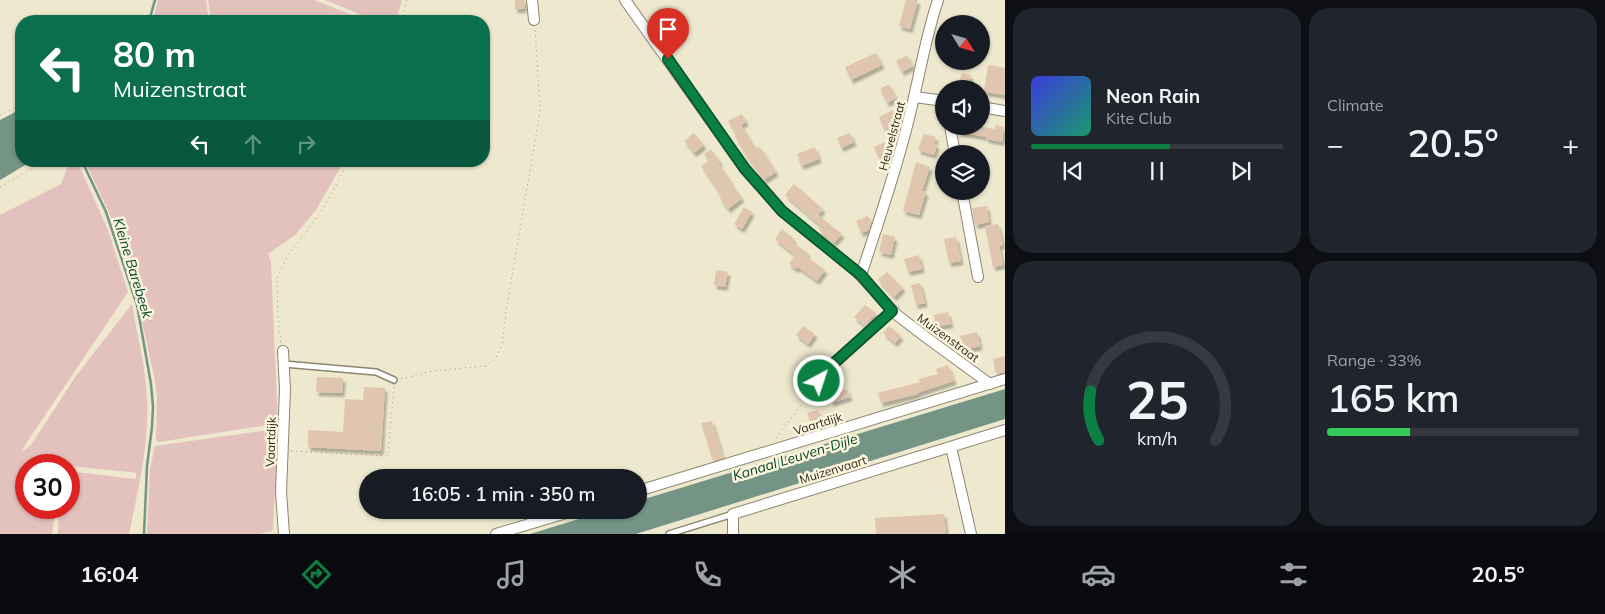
<!DOCTYPE html>
<meta charset="utf-8">
<style>
:root{--surface:#171b24;--page:#20242c;--text:#f1f3f6;--muted:#9ea1a6;--line:#363941;--accent:#0b8043}
body{margin:0;font-family:Mulish,sans-serif;background:var(--page);color:var(--text);height:100vh;display:flex;flex-direction:column;font-size:19px;white-space:nowrap}
*{box-sizing:border-box;margin:0}
p{font-size:16px;color:var(--muted)}
.icon{flex:none;width:28px;height:28px;fill:none;stroke:currentColor;stroke-width:2;stroke-linecap:round;stroke-linejoin:round}
.map{position:relative;flex:1;overflow:hidden}
.sheet{display:flex;flex-direction:column;gap:8px;padding:8px;background:#0d0f14;width:600px}
.sheet>*{flex:none}
.hud{position:absolute;left:15px;top:15px;width:475px;height:152px;border-radius:20px;box-shadow:0 1px 4px #0004;background:#0b6e4f;color:#fff;overflow:hidden}
.needle{width:32px;rotate:127deg}
.fabs{position:absolute;left:935px;top:15px;display:grid;gap:10px}
.fabs a{display:grid;place-items:center;width:55px;height:55px;border-radius:50%;background:var(--surface);box-shadow:0 1px 4px #0004;font-size:25px}
.speed{position:absolute;left:15px;top:454px;display:flex;gap:10px;font-size:25px;font-weight:700;text-align:center}
.speed>*{display:grid;place-content:center;width:65px;height:65px;border-radius:50%;background:var(--surface);box-shadow:0 1px 4px #0004;line-height:1}
.speed .limit{border:8px solid #d22;background:#fff;color:#111}
.pin{position:absolute;display:grid;place-items:center;width:42px;height:42px;color:#fff;margin:-51px -21px;border-radius:50% 50% 50% 0;rotate:-45deg;box-shadow:0 0 5px #0007}
.pin .icon{rotate:45deg}
.me{position:absolute;width:55px;margin:-28px;rotate:40deg;stroke-linejoin:round;filter:drop-shadow(0 0 4px #0008)}
.turn{display:flex;align-items:center;gap:18px;height:105px;padding:0 15px;font-size:22px}
.turn .icon{width:65px;height:65px;stroke-width:2.5}
.turn b{display:block;font-size:35px;line-height:42px}
.lanes{display:flex;align-items:center;height:48px;padding:0 15px;background:#0003;justify-content:center;gap:25px;direction:ltr}
.lanes .off{opacity:.35}
.big{font-size:38px;font-weight:600;line-height:1.1}
.sheet .widget{flex:1;display:flex;flex-direction:column;justify-content:center;gap:8px;min-width:0;padding:0 18px;border-radius:20px;background:var(--page)}
.sheet .dial{align-items:center;gap:0}
.dial svg{height:130px;overflow:visible;fill:none;stroke:var(--line);stroke-width:7;stroke-linecap:round;text-anchor:middle}
.dial text{fill:var(--text);stroke:none}
.song{display:flex;align-items:center;gap:15px}
.cover{width:60px;height:60px;border-radius:8px;background:linear-gradient(135deg,hsl(240 70% 55%),hsl(160 70% 35%))}
.played{height:5px;border-radius:2px;background:linear-gradient(90deg,var(--accent) 55%,var(--line) 55%)}
.keys{display:flex;justify-content:space-around;direction:ltr}
.heat{display:flex;justify-content:space-between;align-items:center;font-size:28px;direction:ltr}
.charge{height:8px;border-radius:4px;background:linear-gradient(90deg,#34c759 33%,var(--line) 0)}
.sheet .tiles{flex:1;display:grid;gap:8px;grid-template-columns:repeat(2,1fr)}
.trip{position:absolute;left:359px;top:469px;width:288px;height:50px;border-radius:25px;background:var(--surface);box-shadow:0 1px 4px #0004;font-weight:600;line-height:50px;text-align:center}
.tab-bar{display:flex;height:80px;justify-content:space-around;align-items:center;background:#090b0e;color:var(--muted)}
.tab-bar .icon{width:35px;height:35px}
.tab-bar .on{color:var(--accent)}
.tab-bar b{font-size:22px;color:var(--text)}
main{display:flex;flex:1;min-height:0}
.map>svg:first-child{display:block}
</style>
<main>
<div class="map">
<svg width="1005" height="534" viewBox="0 0 1005 534">
<defs>
<filter id="shadow"><feDropShadow dx="2.5" dy="4" stdDeviation="1" flood-color="#0004"/></filter>
</defs>
<rect width="100%" height="100%" fill="#eee8ce"/>
<g fill="#e3c1bd">
<path d="M158,0H206L209,21H153Z"/>
<path d="M208,0H314L367,21H211Z"/>
<path d="M325,0H402L396,21H376Z"/>
<path d="M70,161H77L108,230L128,292L25,445L22,452L31,445L76,376L132,304C137,336 146,368 147,400C149,445 138,490 129,534H58L59,508H69V471L135,479L136,477V473L129,472L69,466V465H26V508H56L52,534H0V215L61,184Z"/>
<path d="M85,161H344L316,210L295,235L268,254L271,262L278,427L273,530L260,534H147L150,469L155,446L268,430L269,428L268,425L159,442L156,441L157,396L154,376L143,326L139,299L130,277L115,226Z"/>
</g>
<g fill="#749586">
<path d="M21,109V161H32L0,180V120Z"/>
<path d="M1005,389V419L636,534H530L608,510H638V501Z"/>
</g>
<g fill="none" stroke-linecap="round" stroke-linejoin="round">
<g stroke="#749586" stroke-width="2.5">
<path d="M149,21L155,0"/>
<path d="M82,161L106,212L137,305L151,384L153,407L152,427L147,466L144,534"/>
</g>
</g>
<g fill="#e0c5af" filter="url(#shadow)">
<path d="M515,0H525L524,9H515Z"/>
<path d="M906,0H918L910,29L899,26Z"/>
<path d="M876,53L882,65L851,80L845,67Z"/>
<path d="M907,55L913,66L902,72L896,61Z"/>
<path d="M988,65L1005,68V95L984,92Z"/>
<path d="M962,73L971,75L967,89L957,88Z"/>
<path d="M889,84L896,98L887,103L880,89Z"/>
<path d="M893,110L900,124L885,131L879,117Z"/>
<path d="M742,114L746,122L741,125L756,149L760,147L776,172L764,180L746,156L735,136L737,135L728,121Z"/>
<path d="M996,125L1004,127L1002,142L986,139L987,137L958,132L959,126H978L995,129Z"/>
<path d="M694,133L704,145L694,153L684,141Z"/>
<path d="M850,133L854,142L841,148L837,138Z"/>
<path d="M924,134L936,137L934,144L937,145L934,155L918,150Z"/>
<path d="M885,142L883,151L889,153L891,158L890,163L882,166L874,147Z"/>
<path d="M815,147L819,159L801,166L797,154Z"/>
<path d="M711,149L720,162L718,163L731,181L730,182L742,198L728,209L720,199L722,197L701,166L709,161L704,154Z"/>
<path d="M916,162L930,167L922,191L926,192L919,215L903,211Z"/>
<path d="M794,184L823,209L818,215L842,234L834,243L819,230L822,227L785,195Z"/>
<path d="M987,206L989,222L975,225L972,208Z"/>
<path d="M744,207L752,212L742,229L734,224Z"/>
<path d="M868,216L871,222L869,230L861,233L856,221Z"/>
<path d="M998,224L1003,245L999,246L1003,265L993,267L985,226Z"/>
<path d="M782,229L794,239L792,242L808,253L806,256L825,270L817,281L798,267L796,269L789,264L795,255L775,239Z"/>
<path d="M883,234L895,237L891,255L879,252Z"/>
<path d="M956,237L961,261L949,263L944,239Z"/>
<path d="M919,255L922,269L908,272L904,259Z"/>
<path d="M716,270L728,272L725,287L714,285Z"/>
<path d="M887,272L903,288L894,297L878,280Z"/>
<path d="M920,283L925,303L916,305L911,285Z"/>
<path d="M865,305L876,313L865,326L854,317Z"/>
<path d="M948,312L951,324L936,327L934,315Z"/>
<path d="M803,326L815,334L808,344L796,335Z"/>
<path d="M889,326L901,336L895,343L883,333Z"/>
<path d="M977,332L980,346L963,350L960,336Z"/>
<path d="M1005,356V372L996,374L993,359Z"/>
<path d="M948,365L954,381L917,393L918,394L881,403L878,393L920,382L919,379L938,374L936,369Z"/>
<path d="M317,377L343,378L342,393L316,392Z"/>
<path d="M364,387L385,388L381,451L308,447V430L343,432L345,399L363,400Z"/>
<path d="M833,387L835,394L847,389L850,397L831,403L827,389Z"/>
<path d="M818,410L822,420L811,423L807,413Z"/>
<path d="M712,421L723,458L713,461L701,423Z"/>
<path d="M944,514L946,534H876L875,518Z"/>
</g>
<g fill="none" stroke-linecap="round" stroke-linejoin="round">
<defs>
<g id="service">
<path d="M284,364L376,372L394,380"/>
<path d="M669,534L733,514"/>
</g>
<g id="minor">
<path d="M532,0L534,20"/>
<path d="M625,0L745,169L782,211L856,271L897,315L927,338L990,384"/>
<path d="M915,97L944,101"/>
<path d="M981,107L1005,111"/>
<path d="M950,126L955,154"/>
<path d="M962,191L978,277"/>
<path d="M861,275C878,223 896,172 909,118C919,79 925,39 938,0"/>
<path d="M283,351L285,389L281,492L284,534"/>
<path d="M819,381L833,364L892,311"/>
<path d="M951,447L971,534"/>
<path d="M638,491L1005,379"/>
<path d="M496,534L576,510"/>
<path d="M733,534V514L1005,430"/>
</g>
</defs>
<use href="#service" stroke="#8b866e" stroke-width="8"/>
<use href="#minor" stroke="#8b866e" stroke-width="12"/>
<g stroke="#9d9885" stroke-width="1" stroke-dasharray="1 4" stroke-linecap="butt">
<path d="M402,21L407,0"/>
<path d="M0,115L21,105"/>
<path d="M0,187L45,161"/>
<path d="M281,342L278,317L277,279L288,254L305,234L324,207L349,161"/>
<path d="M401,379L432,371L486,366L496,358L502,344L507,305L538,124L540,106L535,28"/>
<path d="M776,438L814,388"/>
<path d="M291,451L388,456L394,387"/>
</g>
<use href="#service" stroke="#fff" stroke-width="5"/>
<use href="#minor" stroke="#fff" stroke-width="10"/>
</g>
<g fill="none" stroke-linecap="round" stroke-linejoin="round">
<defs>
<path id="route" d="M668,59L745,169L762,188L782,211L861,275L892,311L833,364L819,381"/>
</defs>
<use href="#route" stroke="#07532c" stroke-width="12"/>
<use href="#route" stroke="#0b8043" stroke-width="9"/>
</g>
<g text-anchor="middle" stroke-width="5" stroke-linejoin="round" paint-order="stroke">
<g font-size="12" fill="#2a271e" stroke="#fcf5db">
<text transform="translate(892 136) rotate(-75)" y="4">Heuvelstraat</text>
<text transform="translate(948 338) rotate(36)" y="4">Muizenstraat</text>
<text transform="translate(818 424) rotate(-17)" y="4">Vaartdijk</text>
<text transform="translate(271 442) rotate(-88)" y="4">Vaartdijk</text>
<text transform="translate(833 470) rotate(-17)" y="4">Muizenvaart</text>
</g>
<g font-size="14" font-style="italic" fill="#024732" stroke="#fcf5db">
<text transform="translate(133 268) rotate(73)" y="5">Kleine Barebeek</text>
<text transform="translate(795 457) rotate(-17)" y="5">Kanaal Leuven-Dijle</text>
</g>
</g>
</svg>
<div class="fabs">
<a><svg class="needle" viewBox="-14 -14 28 28"><path d="M0-13l5 13h-10z" fill="#e53935"/><path d="M0 13l5-13h-10z" fill="#9ea1a6"/></svg></a>
<a><svg class="icon" aria-label="sound" viewBox="0 0 24 24"><path d="M4 9h4l5-4v14l-5-4H4zM17 9q2 3 0 6"/></svg></a>
<a><svg class="icon" aria-label="layers" viewBox="0 0 24 24"><path d="M12 4l9 5-9 5-9-5zM3 14l9 5 9-5"/></svg></a>
</div>
<div class="speed"><div class="limit">30</div></div>
<div class="pin" style="left:668px;top:59px;background:#d93025"><svg class="icon" aria-label="arrive" viewBox="0 0 24 24"><path d="M6 21V4h12l-3 4 3 4H6"/></svg></div>
<svg class="me" style="left:819px;top:381px" viewBox="-20 -20 40 40"><circle r="17" fill="#0b8043" stroke="#fff" stroke-width="3"/><path d="M0-11L8 9 0 5-8 9z" fill="#fff"/></svg>
<div class="trip">16:05 · 1 min · 350 m</div>
<div class="hud">
<div class="turn"><svg class="icon" aria-label="left" viewBox="0 0 24 24"><path d="M17 20v-9H6M10 6l-5 5 5 5"/></svg><div><b>80 m</b>Muizenstraat</div></div>
<div class="lanes"><svg class="icon" aria-label="left" viewBox="0 0 24 24"><path d="M17 20v-9H6M10 6l-5 5 5 5"/></svg><svg class="icon off" aria-label="ahead" viewBox="0 0 24 24"><path d="M12 20V5M6 11l6-6 6 6"/></svg><svg class="icon off" aria-label="right" viewBox="0 0 24 24"><path d="M7 20v-9h11M14 6l5 5-5 5"/></svg></div>
</div>
</div>
<section class="sheet">
<div class="tiles">
<div class="widget">
<div class="song"><i class="cover"></i><div><b>Neon Rain</b><p>Kite Club</p></div></div>
<div class="played"></div>
<div class="keys"><svg class="icon" aria-label="previous" viewBox="0 0 24 24"><path d="M18 5L8 12l10 7zM5 5v14"/></svg><svg class="icon" aria-label="pause" viewBox="0 0 24 24"><path d="M8 5v14M16 5v14"/></svg><svg class="icon" aria-label="next" viewBox="0 0 24 24"><path d="M6 5l10 7-10 7zM19 5v14"/></svg></div>
</div>
<div class="widget"><p>Climate</p>
<div class="heat"><a>−</a><b class="big">20.5°</b><a>+</a></div>
</div>
<div class="widget dial"><svg viewBox="0 0 100 80">
<path d="M14 69A42 42 0 1 1 86 69"/>
<path d="M14 69A42 42 0 0 1 9 39" stroke="#0b8043"/>
<text x="50" y="56" font-size="32" font-weight="700">25</text>
<text x="50" y="72" font-size="11">km/h</text>
</svg></div>
<div class="widget"><p>Range · 33%</p><b class="big">165 km</b><div class="charge"></div></div>
</div>
</section>
</main>
<nav class="tab-bar">
<b>16:04</b>
<svg class="icon on" aria-label="directions" viewBox="0 0 24 24"><path d="M12 3l9 9-9 9-9-9zM9 14v-3h6M13 9l2 2-2 2"/></svg>
<svg class="icon" aria-label="music" viewBox="0 0 24 24"><path d="M9 18V5l10-2v13"/><circle cx="6" cy="18" r="3"/><circle cx="16" cy="16" r="3"/></svg>
<svg class="icon" aria-label="phone" viewBox="0 0 24 24"><path d="M5 4h4l2 5-3 2q2 4 5 5l2-3 5 2v4C11 20 4 13 5 4z"/></svg>
<svg class="icon" aria-label="climate" viewBox="0 0 24 24"><path d="M12 3v18M4 7l16 10M4 17L20 7"/></svg>
<svg class="icon" aria-label="car" viewBox="0 0 24 24"><path d="M5 17H2v-5l4-1 3-4h7l3 4 3 1v5h-3M9 17h6M6 11h13"/><circle cx="7" cy="17" r="2"/><circle cx="17" cy="17" r="2"/></svg>
<svg class="icon" aria-label="filters" viewBox="0 0 24 24"><path d="M4 7h16M4 17h16"/><circle cx="9" cy="7" r="2"/><circle cx="15" cy="17" r="2"/></svg>
<b>20.5°</b>
</nav>
